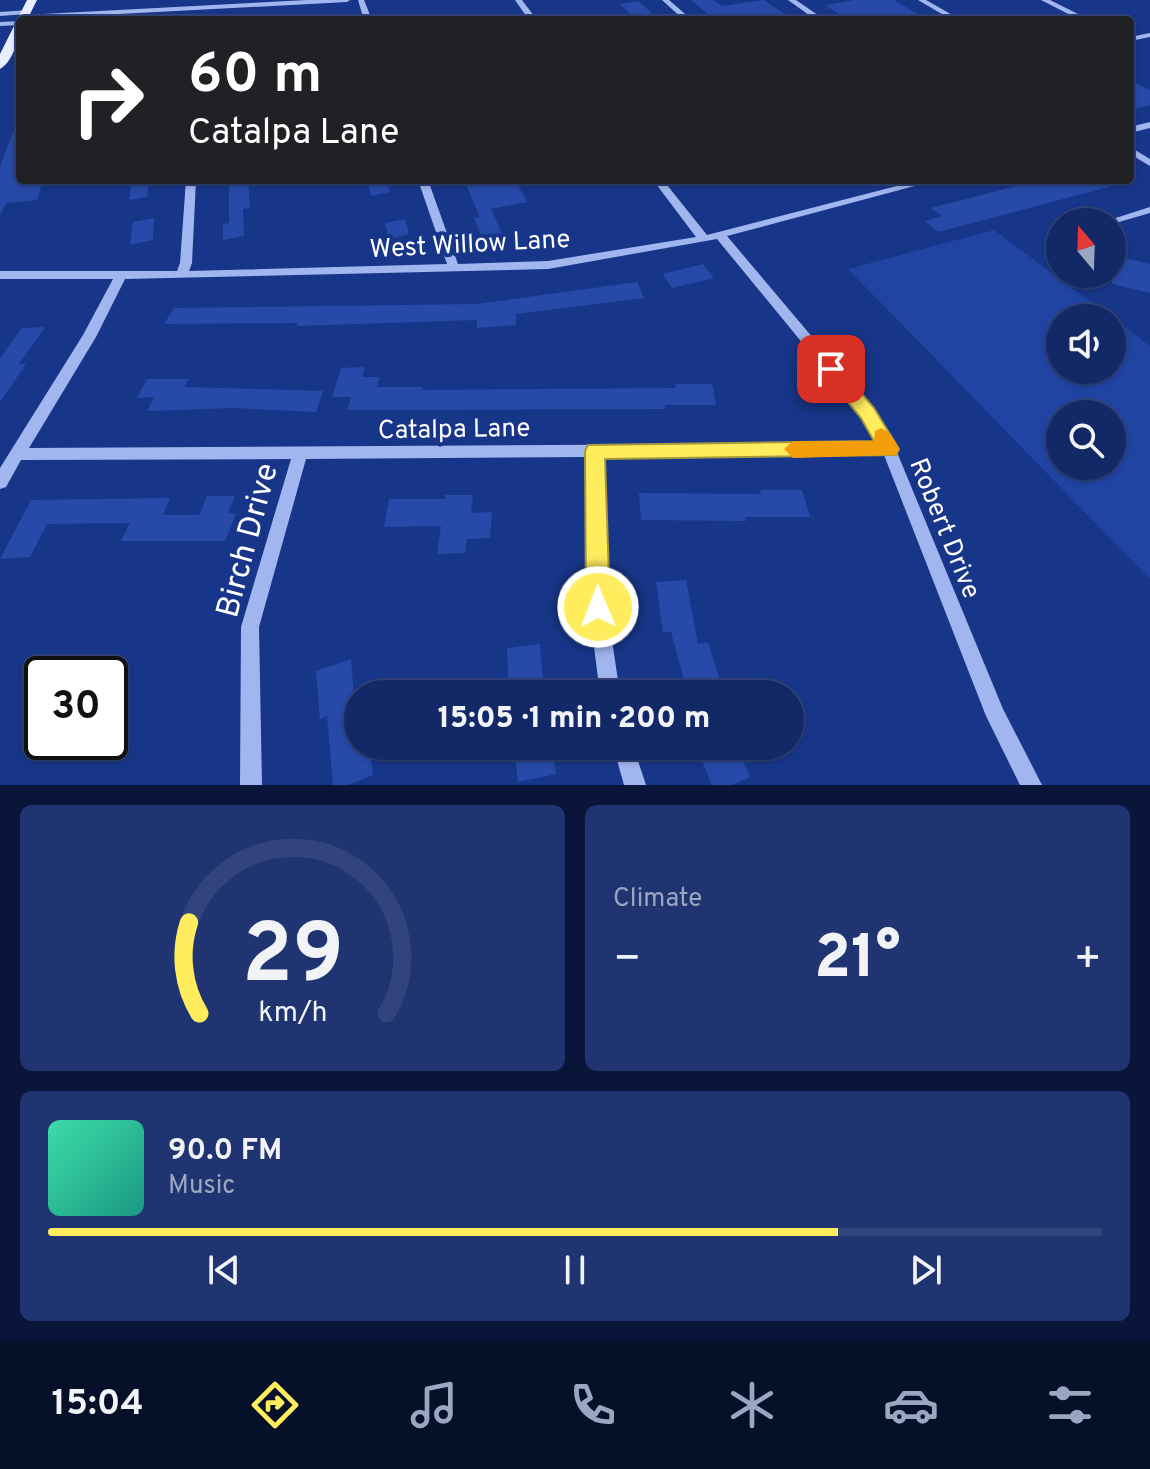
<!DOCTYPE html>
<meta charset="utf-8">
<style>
:root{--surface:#122867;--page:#1f3470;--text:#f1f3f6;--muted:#9ca6c0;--line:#31447b;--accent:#ffed5e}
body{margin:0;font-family:Overpass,sans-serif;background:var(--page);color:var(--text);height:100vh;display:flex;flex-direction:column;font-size:30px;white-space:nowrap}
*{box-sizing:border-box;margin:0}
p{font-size:26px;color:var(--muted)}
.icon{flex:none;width:44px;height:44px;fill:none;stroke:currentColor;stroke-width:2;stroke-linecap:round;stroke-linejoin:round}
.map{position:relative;height:785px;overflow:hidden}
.sheet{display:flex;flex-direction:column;gap:20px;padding:20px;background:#0a1639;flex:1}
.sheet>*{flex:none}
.guide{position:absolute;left:16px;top:16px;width:1118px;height:168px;border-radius:8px;box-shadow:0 2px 6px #0004,0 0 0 2px var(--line);background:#202124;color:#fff;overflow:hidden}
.needle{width:52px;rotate:341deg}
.controls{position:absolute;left:1046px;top:208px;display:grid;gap:16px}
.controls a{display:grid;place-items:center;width:80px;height:80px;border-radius:50%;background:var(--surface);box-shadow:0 2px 6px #0004,0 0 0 2px var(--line);font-size:40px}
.speed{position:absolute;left:24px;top:656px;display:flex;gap:16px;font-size:40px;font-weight:700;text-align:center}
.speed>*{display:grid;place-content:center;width:104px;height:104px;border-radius:50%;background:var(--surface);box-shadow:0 2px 6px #0004,0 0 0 2px var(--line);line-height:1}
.speed .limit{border:4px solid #111;border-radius:12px;background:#fff;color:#111}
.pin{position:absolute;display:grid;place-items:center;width:68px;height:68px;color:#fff;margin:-34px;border-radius:16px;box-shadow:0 4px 12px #0006}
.me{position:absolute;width:88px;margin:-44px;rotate:359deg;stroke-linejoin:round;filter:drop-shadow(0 0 6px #0008)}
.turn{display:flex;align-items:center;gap:28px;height:168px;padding:0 40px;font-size:36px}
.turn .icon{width:104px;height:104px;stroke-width:2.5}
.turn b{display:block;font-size:56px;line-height:68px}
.big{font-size:60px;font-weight:800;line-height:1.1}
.sheet .card{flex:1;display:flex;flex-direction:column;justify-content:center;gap:12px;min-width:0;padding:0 28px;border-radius:12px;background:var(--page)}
.sheet .dial{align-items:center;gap:0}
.dial svg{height:208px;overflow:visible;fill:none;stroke:var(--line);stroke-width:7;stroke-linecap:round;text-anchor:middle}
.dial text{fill:var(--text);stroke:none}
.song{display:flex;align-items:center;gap:24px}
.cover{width:96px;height:96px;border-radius:12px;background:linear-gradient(135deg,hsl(160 70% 55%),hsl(170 70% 35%))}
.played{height:8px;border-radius:4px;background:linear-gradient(90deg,var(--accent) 75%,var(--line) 75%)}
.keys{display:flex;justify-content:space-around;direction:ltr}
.heat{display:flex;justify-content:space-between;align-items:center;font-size:44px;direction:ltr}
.sheet .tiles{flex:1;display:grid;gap:20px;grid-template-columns:1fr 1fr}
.card:last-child{grid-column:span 2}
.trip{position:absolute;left:344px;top:680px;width:460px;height:80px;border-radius:40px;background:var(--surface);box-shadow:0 2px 6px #0004,0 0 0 2px var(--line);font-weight:800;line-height:80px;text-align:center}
.menu{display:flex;height:128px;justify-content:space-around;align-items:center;background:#071029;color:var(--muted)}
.menu .icon{width:56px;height:56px}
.menu .active{color:var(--accent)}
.menu b{font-size:36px;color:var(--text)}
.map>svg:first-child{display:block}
</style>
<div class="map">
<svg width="1150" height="785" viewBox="0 0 1150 785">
<rect width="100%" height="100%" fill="#183689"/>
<path fill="#2144a3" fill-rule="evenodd" d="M994,230L1150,346V579L848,269ZM1060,318H1112V370H1060ZM1060,414H1112V466H1060Z"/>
<g fill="#274aa8">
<path d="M691,0H713L722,6L764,0L787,16L779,17L783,20H715Z"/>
<path d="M855,0H894L928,20L847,19L825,5Z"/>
<path d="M638,1L654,15L634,18L620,4Z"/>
<path d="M1130,80L1150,90V105L1130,110Z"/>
<path d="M19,118L20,165L14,180H43L37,200L6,203L0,215V166Z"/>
<path d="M132,180H149L147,197L129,200Z"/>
<path d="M229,180H248L250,208L243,209L244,236L223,240V224L229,223Z"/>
<path d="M367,180H386L390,192L371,196Z"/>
<path d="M464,180H515L527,202L491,209L503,236L483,240L474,218L480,217Z"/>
<path d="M1039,180H1115L1116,185L938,232L925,221L942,216L931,208Z"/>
<path d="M154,218L153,240L130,245L133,222Z"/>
<path d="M405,219L409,234L389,239L385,223Z"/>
<path d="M1112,255L1150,264V293L1112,284Z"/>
<path d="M703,264L714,278L672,288L663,274Z"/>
<path d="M637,282L644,298L516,314V325L477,328V320L296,326L298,323L164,324L174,308L477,304Z"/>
<path d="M45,327L19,364H26L0,402V358L22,328Z"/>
<path d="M365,367L362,377H380L377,387H423L422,390L676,388L675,384H712L716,405H665V409L347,410L351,397H332L341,368Z"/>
<path d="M147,379H189L184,387L323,391L316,412L233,408L147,411L154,397L137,398Z"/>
<path d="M760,490H802L810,517H745L746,521L641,520L639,493L761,494Z"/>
<path d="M445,495H473L471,513L492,512L490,538L467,539L465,553L437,554L441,526L384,527L389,499H445Z"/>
<path d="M207,496H235L228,513L236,514L225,541H121L130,523L47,524L30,557L0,559L31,500L170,498L163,515H199Z"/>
<path d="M686,580L698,644L708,642L724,694H688L671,632H663L656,582Z"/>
<path d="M540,644L544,692L509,694L507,648Z"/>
<path d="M351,659L358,746H369L373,775L348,785H333L327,716L320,719L316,671Z"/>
<path d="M514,746H552L556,774L518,782Z"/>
<path d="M696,746H736L750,777L732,785H712Z"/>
</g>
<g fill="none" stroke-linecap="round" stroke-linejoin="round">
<g fill="#a1b6ee" fill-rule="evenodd">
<path d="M307,0H350L347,2L24,19L20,17L24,15Z"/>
<path d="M358,0H364L372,20H364Z"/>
<path d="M515,0H522L537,20H529Z"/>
<path d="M662,0H669L692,20H684Z"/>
<path d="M788,0H796L825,20H816Z"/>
<path d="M918,0H926L961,20H952Z"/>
<path d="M1041,0H1050L1090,20H1080Z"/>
<path d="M29,10L26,14L0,16V12Z"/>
<path d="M20,21V25L0,26V22Z"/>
<path d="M1150,33V37L1130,41V37Z"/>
<path d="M1150,122V128L1130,133V127Z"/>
<path d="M1130,147L1150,159V166L1130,154Z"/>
<path d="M186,180H196L192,263L189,271L447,264L418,180H428L458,264L548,261L696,237L653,180H663L707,235L920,180H937L727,236L873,409L894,445L1003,709L1042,785H1020L986,716L884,455L603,457L607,607L620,694H600L589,607L588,457L306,459L259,627L262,785H240L241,627L291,459L21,460L6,487L0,489V468L83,335L113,279H0V271H177L180,263ZM717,239L863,417L878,443L29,448L96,337L125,279L548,269Z"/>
<path d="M1150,207V213L1112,224V222H1103Z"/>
<path d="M613,746H633L646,785H624Z"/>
</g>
<path fill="#e8edff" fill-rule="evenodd" d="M27,0H37L27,20H20C20,36 14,61 0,69V54Z"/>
</g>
<path fill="#ffed5e" stroke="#a69a3d" stroke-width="2" d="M831,362L837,364L874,408L899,449L896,455L605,459L610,607L606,615L598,618L590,615L586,607L585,451L588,445L874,441L861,418L824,373V364Z"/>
<path fill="#f59e0b" d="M881,428C891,432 894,440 899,449L896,455L793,458L784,449L793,441H874L875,431Z"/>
<g text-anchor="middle" stroke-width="8" stroke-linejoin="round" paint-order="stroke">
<g font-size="26" fill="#fff" stroke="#183689">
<text transform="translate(470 243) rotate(-3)" y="9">West Willow Lane</text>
<text transform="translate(454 428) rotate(-1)" y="9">Catalpa Lane</text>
<text transform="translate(946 528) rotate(68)" y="9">Robert Drive</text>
</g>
<g font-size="32" fill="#fff" stroke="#183689">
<text transform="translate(246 540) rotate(-75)" y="11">Birch Drive</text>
</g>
</g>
</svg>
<div class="controls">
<a><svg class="needle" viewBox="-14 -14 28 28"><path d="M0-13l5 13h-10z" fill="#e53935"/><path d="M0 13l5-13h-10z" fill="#9ca6c0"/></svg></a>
<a><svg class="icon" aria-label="sound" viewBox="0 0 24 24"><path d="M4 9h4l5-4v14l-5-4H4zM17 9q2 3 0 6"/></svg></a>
<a><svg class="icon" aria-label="search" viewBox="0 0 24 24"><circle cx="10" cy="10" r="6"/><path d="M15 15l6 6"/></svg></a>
</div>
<div class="speed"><div class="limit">30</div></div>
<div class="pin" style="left:831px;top:369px;background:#d93025"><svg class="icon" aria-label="arrive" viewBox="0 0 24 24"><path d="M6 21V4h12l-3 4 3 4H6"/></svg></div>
<svg class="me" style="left:598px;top:607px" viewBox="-20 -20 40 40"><circle r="17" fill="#ffed5e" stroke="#fff" stroke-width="3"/><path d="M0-11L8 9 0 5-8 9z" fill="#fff"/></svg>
<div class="trip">15:05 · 1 min · 200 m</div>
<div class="guide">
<div class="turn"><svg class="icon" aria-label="right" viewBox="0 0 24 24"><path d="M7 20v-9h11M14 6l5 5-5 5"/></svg><div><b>60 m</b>Catalpa Lane</div></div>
</div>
</div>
<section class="sheet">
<div class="tiles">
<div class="card dial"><svg viewBox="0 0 100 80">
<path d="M14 69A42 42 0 1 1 86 69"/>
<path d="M14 69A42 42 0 0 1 10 34" stroke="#ffed5e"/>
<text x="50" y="56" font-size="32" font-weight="700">29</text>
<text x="50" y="72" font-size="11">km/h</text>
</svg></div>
<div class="card"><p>Climate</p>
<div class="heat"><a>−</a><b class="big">21°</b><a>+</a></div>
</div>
<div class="card">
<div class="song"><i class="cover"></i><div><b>90.0 FM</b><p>Music</p></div></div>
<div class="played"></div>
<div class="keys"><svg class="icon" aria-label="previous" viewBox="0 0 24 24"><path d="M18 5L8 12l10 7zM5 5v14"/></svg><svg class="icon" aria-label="pause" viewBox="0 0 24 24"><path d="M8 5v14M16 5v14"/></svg><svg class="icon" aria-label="next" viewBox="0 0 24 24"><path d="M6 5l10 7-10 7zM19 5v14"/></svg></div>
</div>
</div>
</section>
<nav class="menu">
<b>15:04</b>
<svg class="icon active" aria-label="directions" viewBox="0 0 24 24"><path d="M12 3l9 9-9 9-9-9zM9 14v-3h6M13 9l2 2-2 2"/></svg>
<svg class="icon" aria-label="music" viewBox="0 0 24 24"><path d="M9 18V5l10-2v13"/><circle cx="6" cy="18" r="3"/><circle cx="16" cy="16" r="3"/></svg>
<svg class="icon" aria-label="phone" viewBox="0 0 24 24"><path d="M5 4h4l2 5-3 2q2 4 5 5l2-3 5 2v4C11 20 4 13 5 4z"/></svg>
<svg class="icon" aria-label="climate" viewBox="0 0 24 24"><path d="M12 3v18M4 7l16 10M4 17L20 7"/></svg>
<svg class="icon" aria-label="car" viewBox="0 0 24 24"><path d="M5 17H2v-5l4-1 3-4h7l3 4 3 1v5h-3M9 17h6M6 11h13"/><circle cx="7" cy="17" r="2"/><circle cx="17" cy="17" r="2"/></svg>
<svg class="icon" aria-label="filters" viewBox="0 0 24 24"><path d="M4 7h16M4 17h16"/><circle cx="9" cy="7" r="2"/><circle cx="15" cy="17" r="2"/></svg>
</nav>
